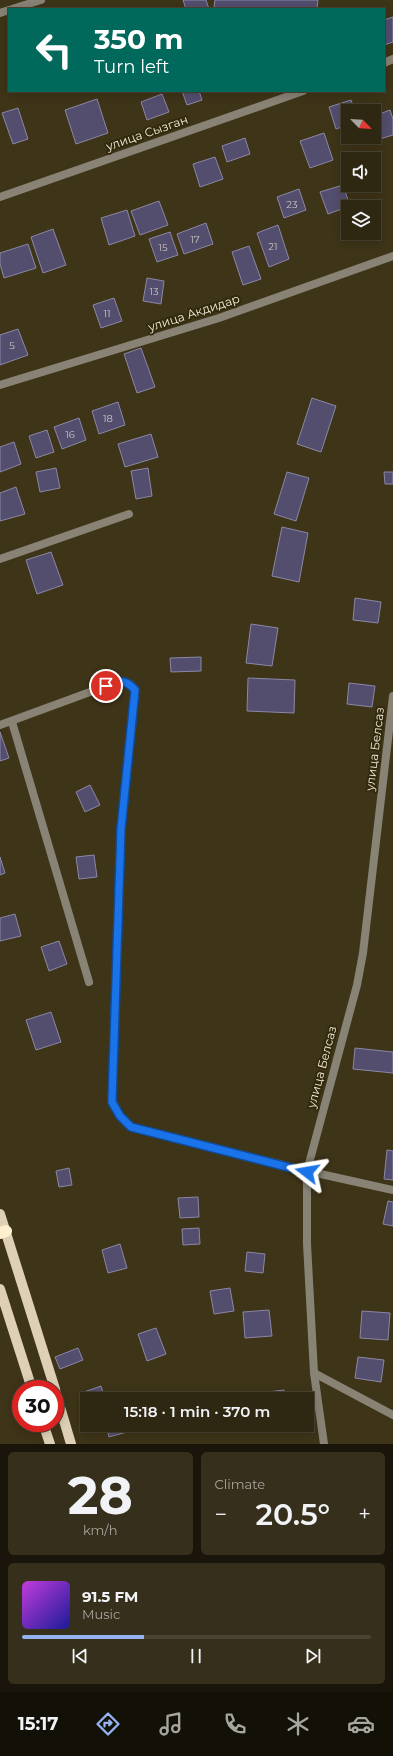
<!DOCTYPE html>
<meta charset="utf-8">
<style>
:root{--surface:#2e2712;--page:#362f1b;--text:#f1f3f6;--muted:#a7a59f;--line:#494432;--accent:#95b2f1}
body{margin:0;font-family:Montserrat,sans-serif;background:var(--page);color:var(--text);height:100vh;display:flex;flex-direction:column;font-size:15px;white-space:nowrap}
*{box-sizing:border-box;margin:0}
p{font-size:13px;color:var(--muted)}
.icon{flex:none;width:22px;height:22px;fill:none;stroke:currentColor;stroke-width:2;stroke-linecap:round;stroke-linejoin:round}
.map{position:relative;height:1444px;overflow:hidden}
.side{display:flex;flex-direction:column;gap:8px;padding:8px;background:#19150a;flex:1}
.side>*{flex:none}
.hud{position:absolute;left:8px;top:8px;width:377px;height:84px;border-radius:0px;box-shadow:0 2px 10px #0003,0 0 0 1px var(--line);background:#00695c;color:#fff;overflow:hidden}
.needle{width:26px;rotate:115deg}
.buttons{position:absolute;left:341px;top:104px;display:grid;gap:8px}
.buttons a{display:grid;place-items:center;width:40px;height:40px;border-radius:0px;background:var(--surface);box-shadow:0 2px 10px #0003,0 0 0 1px var(--line);font-size:20px}
.speed{position:absolute;left:12px;top:1380px;display:flex;gap:8px;font-size:20px;font-weight:700;text-align:center}
.speed>*{display:grid;place-content:center;width:52px;height:52px;border-radius:50%;background:var(--surface);box-shadow:0 2px 10px #0003,0 0 0 1px var(--line);line-height:1}
.speed .limit{border:6px solid #d22;background:#fff;color:#111}
.pin{position:absolute;display:grid;place-items:center;width:34px;height:34px;color:#fff;margin:-17px;border:2px solid #fff;border-radius:50%;box-shadow:0 1px 4px #0007}
.me{position:absolute;width:44px;margin:-22px;rotate:284deg;stroke-linejoin:round;filter:drop-shadow(0 0 3px #0008)}
.turn{display:flex;align-items:center;gap:14px;height:84px;padding:0 20px;font-size:18px}
.turn .icon{width:52px;height:52px;stroke-width:2.5}
.turn b{display:block;font-size:28px;line-height:34px}
.big{font-size:30px;font-weight:600;line-height:1.1}
.side .card{flex:1;display:flex;flex-direction:column;justify-content:center;gap:6px;min-width:0;padding:0 14px;border-radius:6px;background:var(--page)}
.side .dial{align-items:center;gap:0}
.dial b{font-size:52px;line-height:1}
.song{display:flex;align-items:center;gap:12px}
.cover{width:48px;height:48px;border-radius:6px;background:linear-gradient(135deg,hsl(290 70% 55%),hsl(240 70% 35%))}
.played{height:4px;border-radius:2px;background:linear-gradient(90deg,var(--accent) 35%,var(--line) 35%)}
.keys{display:flex;justify-content:space-around;direction:ltr}
.heat{display:flex;justify-content:space-between;align-items:center;font-size:22px;direction:ltr}
.side .tiles{flex:1;display:grid;gap:8px;grid-template-columns:1fr 1fr}
.card:last-child{grid-column:span 2}
.trip{position:absolute;left:80px;top:1392px;width:234px;height:40px;border-radius:0px;background:var(--surface);box-shadow:0 2px 10px #0003,0 0 0 1px var(--line);font-weight:600;line-height:40px;text-align:center}
.tab-bar{display:flex;height:64px;justify-content:space-around;align-items:center;background:#121007;color:var(--muted)}
.tab-bar .icon{width:28px;height:28px}
.tab-bar .active{color:var(--accent)}
.tab-bar b{font-size:18px;color:var(--text)}
.map>svg:first-child{display:block}
</style>
<div class="map">
<svg width="393" height="1444" viewBox="0 0 393 1444">
<rect width="100%" height="100%" fill="#3e3418"/>
<g fill="#534e6e" stroke="#8b87a6">
<path d="M183,0H206L209,9H186Z"/>
<path d="M215,0H318L317,9H225L214,7Z"/>
<path d="M393,17V42L384,45V20Z"/>
<path d="M182,91H199L202,100L187,105Z"/>
<path d="M162,94L169,112L147,120L141,102Z"/>
<path d="M97,99L108,133L76,144L65,110Z"/>
<path d="M351,100L355,111H348V125L336,129L329,107Z"/>
<path d="M18,108L28,139L13,144L2,113Z"/>
<path d="M390,110L393,119V135L370,142L368,137H374V116Z"/>
<path d="M324,133L333,160L310,168L300,141Z"/>
<path d="M245,138L250,154L227,162L222,146Z"/>
<path d="M215,157L223,179L200,187L193,164Z"/>
<path d="M343,185L350,206L328,214L320,192Z"/>
<path d="M299,189L306,210L284,218L277,197Z"/>
<path d="M159,201L168,225L140,235L131,211Z"/>
<path d="M127,210L135,236L109,245L101,218Z"/>
<path d="M206,223L213,244L184,254L177,234Z"/>
<path d="M278,225L289,259L269,267L257,233Z"/>
<path d="M53,229L66,265L43,273L31,237Z"/>
<path d="M170,232L178,255L157,262L149,239Z"/>
<path d="M28,244L36,268L4,278L0,264V253Z"/>
<path d="M249,246L261,279L243,285L232,252Z"/>
<path d="M147,278L164,281L161,304L143,301Z"/>
<path d="M114,298L122,321L101,328L93,305Z"/>
<path d="M18,329L28,355L0,365V335Z"/>
<path d="M141,348L155,387L137,393L124,354Z"/>
<path d="M312,398L336,406L321,452L297,444Z"/>
<path d="M118,402L125,425L99,434L92,411Z"/>
<path d="M79,418L86,440L62,449L54,427Z"/>
<path d="M47,430L54,452L36,458L29,436Z"/>
<path d="M151,434L158,457L125,467L118,444Z"/>
<path d="M14,442L21,464L0,472V447Z"/>
<path d="M56,468L60,488L40,492L36,472Z"/>
<path d="M148,468L152,496L136,499L131,471Z"/>
<path d="M287,472L309,478L296,521L274,514Z"/>
<path d="M384,472H393V484H385Z"/>
<path d="M16,487L25,514L0,521V493Z"/>
<path d="M282,527L308,533L299,582L272,576Z"/>
<path d="M51,552L63,585L37,594L26,560Z"/>
<path d="M355,598L381,602L378,623L353,620Z"/>
<path d="M251,624L278,628L272,666L246,663Z"/>
<path d="M201,657V671L171,672L170,658Z"/>
<path d="M248,678L295,680L294,713L247,711Z"/>
<path d="M349,683L375,686L372,707L347,704Z"/>
<path d="M0,732L9,758L0,761Z"/>
<path d="M90,785L100,805L85,812L76,792Z"/>
<path d="M94,855L97,877L79,879L76,857Z"/>
<path d="M0,857L5,873L0,875Z"/>
<path d="M15,914L21,936L0,941V918Z"/>
<path d="M59,941L67,964L49,971L41,947Z"/>
<path d="M51,1012L61,1042L36,1050L26,1020Z"/>
<path d="M355,1048L393,1052V1073L353,1069Z"/>
<path d="M387,1150L393,1151V1180L384,1179Z"/>
<path d="M69,1168L72,1185L59,1187L56,1171Z"/>
<path d="M198,1197L199,1217L180,1218L178,1198Z"/>
<path d="M388,1201L393,1202V1226L383,1224Z"/>
<path d="M199,1228L200,1244L183,1245L182,1229Z"/>
<path d="M120,1244L127,1268L108,1273L102,1250Z"/>
<path d="M247,1252L265,1254L263,1273L245,1271Z"/>
<path d="M230,1288L234,1311L214,1314L210,1291Z"/>
<path d="M269,1310L272,1336L245,1338L243,1312Z"/>
<path d="M362,1311L390,1313L388,1340L360,1338Z"/>
<path d="M156,1328L166,1354L147,1361L138,1334Z"/>
<path d="M78,1348L83,1360L60,1369L55,1357Z"/>
<path d="M358,1357L384,1360L381,1382L355,1378Z"/>
<path d="M101,1386L105,1399H87V1409L81,1393Z"/>
<path d="M284,1390L285,1399H260L259,1393Z"/>
<path d="M106,1425H125L127,1432L109,1437Z"/>
</g>
<g fill="none" stroke-linecap="round" stroke-linejoin="round">
<g stroke="#898376" stroke-width="8">
<path d="M12,9L41,0"/>
<path d="M0,13L9,10"/>
<path d="M384,63L393,59"/>
<path d="M0,197L303,91"/>
<path d="M0,385L219,318L393,256"/>
<path d="M0,559L129,514"/>
<path d="M12,722L89,982"/>
<path d="M0,725L120,681L130,684L135,690L121,829L112,1102L120,1116L131,1127L307,1171L393,1190"/>
<path d="M314,1373L393,1415"/>
<path d="M324,1444L314,1373L307,1244V1171L357,985L363,953L393,696"/>
</g>
<g stroke="#ddd0b5" stroke-width="10">
<path d="M0,1214L55,1389"/>
<path d="M0,1289L32,1389"/>
<path d="M55,1390L71,1444"/>
<path d="M43,1423L50,1444"/>
</g>
<path stroke="#feefce" stroke-width="12" d="M0,1233L6,1231"/>
</g>
<g fill="none" stroke-linecap="round" stroke-linejoin="round">
<defs>
<path id="route" d="M106,686C119,681 125,678 135,690L121,829L112,1102L120,1116L131,1127L307,1172"/>
</defs>
<use href="#route" stroke="#114b97" stroke-width="10"/>
<use href="#route" stroke="#1a73e8" stroke-width="7"/>
</g>
<g text-anchor="middle" stroke-width="4" stroke-linejoin="round" paint-order="stroke">
<g font-size="10" fill="#cac4c0">
<text x="292" y="208">23</text>
<text x="195" y="243">17</text>
<text x="273" y="250">21</text>
<text x="163" y="251">15</text>
<text x="154" y="295">13</text>
<text x="107" y="317">11</text>
<text x="12" y="349">5</text>
<text x="108" y="422">18</text>
<text x="70" y="438">16</text>
</g>
<g font-size="12" fill="#f1ecdb" stroke="#332a0d">
<text transform="translate(147 133) rotate(-19)" y="4">улица Сызган</text>
<text transform="translate(194 313) rotate(-18)" y="4">улица Акдидар</text>
<text transform="translate(375 749) rotate(-83)" y="4">улица Белсаз</text>
<text transform="translate(322 1067) rotate(-75)" y="4">улица Белсаз</text>
</g>
</g>
</svg>
<div class="buttons">
<a><svg class="needle" viewBox="-14 -14 28 28"><path d="M0-13l5 13h-10z" fill="#e53935"/><path d="M0 13l5-13h-10z" fill="#a7a59f"/></svg></a>
<a><svg class="icon" aria-label="sound" viewBox="0 0 24 24"><path d="M4 9h4l5-4v14l-5-4H4zM17 9q2 3 0 6"/></svg></a>
<a><svg class="icon" aria-label="layers" viewBox="0 0 24 24"><path d="M12 4l9 5-9 5-9-5zM3 14l9 5 9-5"/></svg></a>
</div>
<div class="speed"><div class="limit">30</div></div>
<div class="pin" style="left:106px;top:686px;background:#d93025"><svg class="icon" aria-label="arrive" viewBox="0 0 24 24"><path d="M6 21V4h12l-3 4 3 4H6"/></svg></div>
<svg class="me" style="left:307px;top:1172px" viewBox="-20 -20 40 40"><path d="M0-17L14 15 0 8-14 15z" fill="#1a73e8" stroke="#fff" stroke-width="4"/></svg>
<div class="trip">15:18 · 1 min · 370 m</div>
<div class="hud">
<div class="turn"><svg class="icon" aria-label="left" viewBox="0 0 24 24"><path d="M17 20v-9H6M10 6l-5 5 5 5"/></svg><div><b>350 m</b>Turn left</div></div>
</div>
</div>
<section class="side">
<div class="tiles">
<div class="card dial"><b>28</b><p>km/h</p></div>
<div class="card"><p>Climate</p>
<div class="heat"><a>−</a><b class="big">20.5°</b><a>+</a></div>
</div>
<div class="card">
<div class="song"><i class="cover"></i><div><b>91.5 FM</b><p>Music</p></div></div>
<div class="played"></div>
<div class="keys"><svg class="icon" aria-label="previous" viewBox="0 0 24 24"><path d="M18 5L8 12l10 7zM5 5v14"/></svg><svg class="icon" aria-label="pause" viewBox="0 0 24 24"><path d="M8 5v14M16 5v14"/></svg><svg class="icon" aria-label="next" viewBox="0 0 24 24"><path d="M6 5l10 7-10 7zM19 5v14"/></svg></div>
</div>
</div>
</section>
<nav class="tab-bar">
<b>15:17</b>
<svg class="icon active" aria-label="directions" viewBox="0 0 24 24"><path d="M12 3l9 9-9 9-9-9zM9 14v-3h6M13 9l2 2-2 2"/></svg>
<svg class="icon" aria-label="music" viewBox="0 0 24 24"><path d="M9 18V5l10-2v13"/><circle cx="6" cy="18" r="3"/><circle cx="16" cy="16" r="3"/></svg>
<svg class="icon" aria-label="phone" viewBox="0 0 24 24"><path d="M5 4h4l2 5-3 2q2 4 5 5l2-3 5 2v4C11 20 4 13 5 4z"/></svg>
<svg class="icon" aria-label="climate" viewBox="0 0 24 24"><path d="M12 3v18M4 7l16 10M4 17L20 7"/></svg>
<svg class="icon" aria-label="car" viewBox="0 0 24 24"><path d="M5 17H2v-5l4-1 3-4h7l3 4 3 1v5h-3M9 17h6M6 11h13"/><circle cx="7" cy="17" r="2"/><circle cx="17" cy="17" r="2"/></svg>
</nav>
